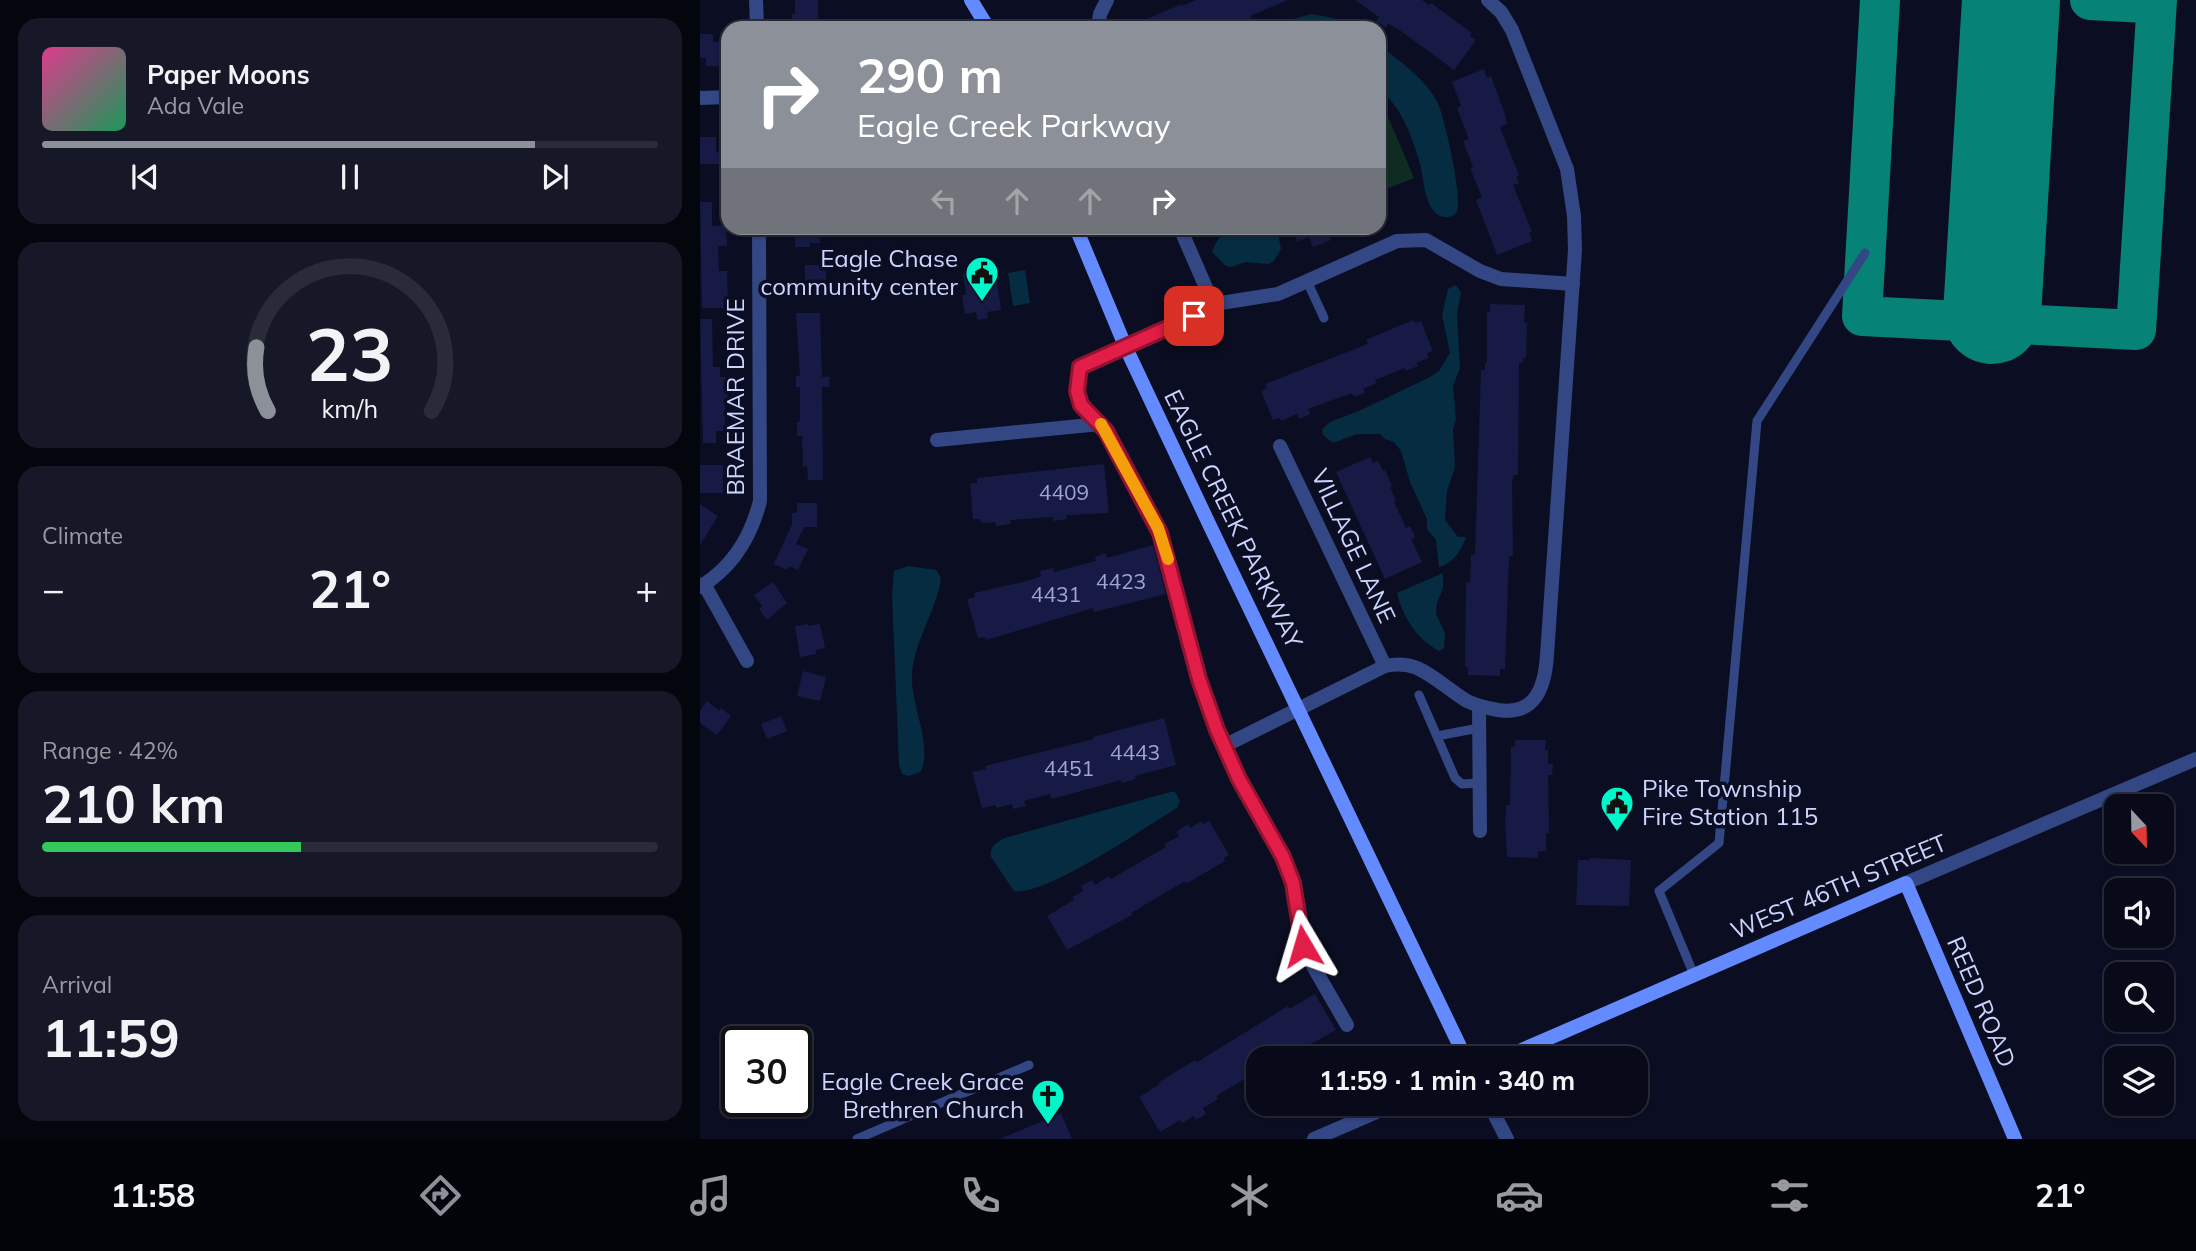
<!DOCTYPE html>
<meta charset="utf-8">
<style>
:root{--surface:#080a1a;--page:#161827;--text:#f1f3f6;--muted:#989aa2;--line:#292b39;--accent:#8c9099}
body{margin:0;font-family:Mulish,sans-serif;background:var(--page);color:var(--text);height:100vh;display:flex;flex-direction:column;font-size:26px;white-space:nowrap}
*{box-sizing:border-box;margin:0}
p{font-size:23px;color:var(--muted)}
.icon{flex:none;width:38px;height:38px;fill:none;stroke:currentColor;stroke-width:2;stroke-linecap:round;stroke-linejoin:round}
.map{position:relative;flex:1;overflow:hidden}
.drawer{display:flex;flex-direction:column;gap:18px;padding:18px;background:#04060e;width:700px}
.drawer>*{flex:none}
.guide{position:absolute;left:21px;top:21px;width:665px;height:214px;border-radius:21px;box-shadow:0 2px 5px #0004,0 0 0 2px var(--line);background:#8c9099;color:#fff;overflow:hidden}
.needle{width:46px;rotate:158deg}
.buttons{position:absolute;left:1404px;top:794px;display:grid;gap:14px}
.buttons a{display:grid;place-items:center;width:70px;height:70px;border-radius:14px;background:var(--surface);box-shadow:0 2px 5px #0004,0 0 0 2px var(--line);font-size:35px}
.speed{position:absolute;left:21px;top:1026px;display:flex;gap:14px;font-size:35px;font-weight:700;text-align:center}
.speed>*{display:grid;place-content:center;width:91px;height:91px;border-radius:50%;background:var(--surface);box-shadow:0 2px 5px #0004,0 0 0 2px var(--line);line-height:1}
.speed .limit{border:4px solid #111;border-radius:10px;background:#fff;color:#111}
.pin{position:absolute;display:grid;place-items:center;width:60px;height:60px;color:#fff;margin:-30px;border-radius:14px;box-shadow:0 4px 10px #0006}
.me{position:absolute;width:77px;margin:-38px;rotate:353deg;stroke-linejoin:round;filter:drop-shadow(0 0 5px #0008)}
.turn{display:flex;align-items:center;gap:24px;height:147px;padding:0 21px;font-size:32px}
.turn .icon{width:91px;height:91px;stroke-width:2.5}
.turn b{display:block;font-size:49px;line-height:60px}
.lanes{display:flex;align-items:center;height:66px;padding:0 21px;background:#0003;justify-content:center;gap:35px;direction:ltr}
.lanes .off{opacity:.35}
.big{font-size:52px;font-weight:700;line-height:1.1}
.drawer .tile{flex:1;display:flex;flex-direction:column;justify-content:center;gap:10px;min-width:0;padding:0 24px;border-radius:21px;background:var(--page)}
.drawer .dial{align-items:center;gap:0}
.dial svg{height:182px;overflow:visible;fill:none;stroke:var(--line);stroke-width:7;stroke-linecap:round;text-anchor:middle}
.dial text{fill:var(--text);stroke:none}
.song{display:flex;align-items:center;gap:21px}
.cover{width:84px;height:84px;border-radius:10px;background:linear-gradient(135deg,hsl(330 70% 55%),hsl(150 70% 35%))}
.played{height:7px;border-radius:4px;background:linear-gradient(90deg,var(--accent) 80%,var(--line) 80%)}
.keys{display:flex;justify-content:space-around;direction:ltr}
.heat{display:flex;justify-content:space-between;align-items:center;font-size:38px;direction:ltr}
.charge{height:10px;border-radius:5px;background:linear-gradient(90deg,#34c759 42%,var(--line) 0)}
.trip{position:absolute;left:546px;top:1046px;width:402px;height:70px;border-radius:21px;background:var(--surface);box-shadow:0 2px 5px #0004,0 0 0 2px var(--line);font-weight:700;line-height:70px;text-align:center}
.tabs{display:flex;height:112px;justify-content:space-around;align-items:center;background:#03040a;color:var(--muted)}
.tabs .icon{width:49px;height:49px}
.tabs .on{color:var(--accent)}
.tabs b{font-size:32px;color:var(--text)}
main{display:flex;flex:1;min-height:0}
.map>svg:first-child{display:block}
</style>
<main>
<section class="drawer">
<div class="tile">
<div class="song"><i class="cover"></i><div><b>Paper Moons</b><p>Ada Vale</p></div></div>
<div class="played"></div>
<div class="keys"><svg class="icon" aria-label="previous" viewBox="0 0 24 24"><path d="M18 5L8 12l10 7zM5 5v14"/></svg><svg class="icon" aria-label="pause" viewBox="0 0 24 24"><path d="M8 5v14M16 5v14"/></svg><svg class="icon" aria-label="next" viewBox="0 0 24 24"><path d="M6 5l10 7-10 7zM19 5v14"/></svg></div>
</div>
<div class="tile dial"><svg viewBox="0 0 100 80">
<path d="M14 69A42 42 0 1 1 86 69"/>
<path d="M14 69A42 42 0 0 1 9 41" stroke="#8c9099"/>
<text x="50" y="56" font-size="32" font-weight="700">23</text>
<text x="50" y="72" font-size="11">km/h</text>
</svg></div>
<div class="tile"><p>Climate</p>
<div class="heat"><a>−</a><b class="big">21°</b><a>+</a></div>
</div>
<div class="tile"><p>Range · 42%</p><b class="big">210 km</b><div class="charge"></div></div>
<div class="tile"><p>Arrival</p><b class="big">11:59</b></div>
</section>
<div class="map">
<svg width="1496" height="1139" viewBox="0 0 1496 1139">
<rect width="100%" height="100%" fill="#0b0e22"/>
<path fill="#0e2c22" d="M683,105L714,178L681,191L679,186V106Z"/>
<g fill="#052c41">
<path d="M611,14L634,18L651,28H575L591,20Z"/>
<path d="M679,45C697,59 717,73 731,92C734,96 737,101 739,106C745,120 763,200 757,211C756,214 751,217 748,217C725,219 724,179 720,164C715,144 699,99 679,92Z"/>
<path d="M544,228H573L578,234L581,249L574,261L568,264L546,262L531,267L526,266L512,252C519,233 525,234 544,228Z"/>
<path d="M325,270L330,303L313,306L308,273Z"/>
<path d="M756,285L761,293L757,313L760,368L753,386L756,420L753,429L755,467L747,491L745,520L758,537H766C762,550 752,564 739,567L736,540L727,529V519L710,482L701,451L694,442L685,439L680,434H657L633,443L623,435L622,429L630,422L659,411L730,377L739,371L750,353L742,315L748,289Z"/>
<path d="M208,566L236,570L241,578C236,614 210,646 212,682C213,708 233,750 220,772L209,776L202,774L199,764L192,594L194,571Z"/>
<path d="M743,573V588L737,603L736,614L745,633L744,648L739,651C717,639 703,618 697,593Z"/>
<path d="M470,792H475L480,801L477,808C445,827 347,896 314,891L291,857C289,845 298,841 308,837Z"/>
</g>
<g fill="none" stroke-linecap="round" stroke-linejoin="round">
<g stroke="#068276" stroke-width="40">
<path d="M1180,0L1162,316L1436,330L1457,0"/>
<path d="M1390,0L1446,3"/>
</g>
<path stroke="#068276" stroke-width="98" d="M1292,315L1311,0"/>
</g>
<g fill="#161a44">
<path d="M95,0H118V25L92,28V14H95Z"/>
<path d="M496,0H588L550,16L552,20L539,25L540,28H425L482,4V6Z"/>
<path d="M655,0H722L729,5L731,3L772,33L770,36L776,40L754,70L701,31L688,24L686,28L676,21L679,17Z"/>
<path d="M0,34H13V42H19L21,66H6V58H0Z"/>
<path d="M784,69L787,78L791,76L806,117H805L807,124L800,127L819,175L816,176L819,183L813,185L832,232L829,233L832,241L797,255L776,200L782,197L770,168L773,167L763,141L769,139L757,108L761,106L752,82Z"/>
<path d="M0,137H16V152H25V164H0Z"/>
<path d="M0,202H12V226L26,225L27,246H18L19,271H27L28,308H2Z"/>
<path d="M95,228H119L120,243H110V247H95Z"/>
<path d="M591,228H631L627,230L631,240L613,247L609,237L597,242Z"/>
<path d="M105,265H126V296H111V285H105Z"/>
<path d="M274,273L275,279L296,275L301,310L287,312L288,318L277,320L276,312L265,314L262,295H266L263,274Z"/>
<path d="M790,304L825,305L824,323H827L826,358H823V363H819L818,475H814L812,481L813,556H809L805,669H800V676L768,675V667H765L766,582L770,583L771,555H775L781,370H785V363H787V312H790Z"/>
<path d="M96,313H120L122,377H130L129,387H122L123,480H108L107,466L103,467L102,436H97V422H100V387H96V376H100Z"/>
<path d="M0,319H12L13,367H20V377H26V387H28V400H25V431H16V443H3Z"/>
<path d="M713,320L715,323L721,321L733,351L727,353L729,358L716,363L718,366L706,371L705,368L675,380L677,383L663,389L665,393L654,397L652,393L608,409L610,414L599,419L597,414L581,421L580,418L573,420L561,391L567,388L565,384L668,344L666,340Z"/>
<path d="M670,457L673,463L678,461L683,471L685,470L692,486L690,487L696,501L694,502L706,528L710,526L715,537L711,539L722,562L685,579L636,472Z"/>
<path d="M404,464L409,513L366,515L367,519L353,521V517L310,520L311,524L296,526L295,522L281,523L280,519H273L270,483H277V478Z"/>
<rect x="0" y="465" width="23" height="28"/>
<path d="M97,503H117V527H104L96,544L108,549L98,570L89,566L87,570L74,564L92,524V513H97Z"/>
<path d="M0,504L18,516L0,545Z"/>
<path d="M453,545L466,594L394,612L393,608L286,640L285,637L278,638L267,599L275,597L274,593L327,581L341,576L340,571L353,568L354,572L396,561L395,557L406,553L407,558Z"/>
<path d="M73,582L87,603L67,620L59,609L62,606L54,595Z"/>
<path d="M108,624V626L120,624L125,648L116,650V654L100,657L95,626Z"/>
<path d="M103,671L126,677L120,701L97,696Z"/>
<path d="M7,701L19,711L21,708L31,716L17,735L0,723V711Z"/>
<path d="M81,716L87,731L67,739L61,724Z"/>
<path d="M464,718L476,765L435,776L436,779L422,783L421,780L352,799L350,794L324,801L326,806L313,809L312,804L296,808V805L282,808L272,772L286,769L285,766L394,739L393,737Z"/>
<path d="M815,740H846L845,750H848V764H853L852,775H848L849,833H846V851H838V858L807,857L805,818H806V805H810L811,747H815Z"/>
<path d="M501,821L503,824L509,821L529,855L524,858L525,861L486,884L485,881L431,913L432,915L367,950L347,916L374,900L372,897L383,891L381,886L392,880L395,885L409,876L411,879L466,847L464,844L479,836L476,832L488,824L490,828Z"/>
<path d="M890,858L931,860L929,906L876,905L878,860H890Z"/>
<path d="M615,994L636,1030L609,1045L612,1048L600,1055L602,1059H558V1071L516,1096L518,1099L503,1108L506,1114L496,1120L494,1116L482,1123L480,1120L460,1132L439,1097L460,1084L459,1082L495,1060L497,1062L502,1059L588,1006L589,1009Z"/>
<path d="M361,1113L372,1139H300Z"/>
</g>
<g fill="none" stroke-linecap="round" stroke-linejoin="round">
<g stroke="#334784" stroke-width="9">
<path d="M607,281L624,318"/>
<path d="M719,695L755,778L762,784L780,783"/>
<path d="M737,736L779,728"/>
<path d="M994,975L959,891L1019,843L1057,421L1165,253"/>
<path d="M157,1139L329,1065"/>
</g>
<g stroke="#334784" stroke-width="14">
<path d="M56,0L57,28"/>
<path d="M398,28L400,14L407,0"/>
<path d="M0,98L28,97"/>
<path d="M480,228L514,306"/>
<path d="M400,424C379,405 374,396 380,367L521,303L578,294L697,241L726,240L780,271L801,279L873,284"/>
<path d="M237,440L400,424L404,428L460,533L495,665L518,730L539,779L591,875L599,906L601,934L609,959L647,1025"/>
<path d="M580,446L685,666"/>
<path d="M4,584L47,661"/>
<path d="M0,587C33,567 51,537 60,501L59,228"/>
<path d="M779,707L780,831"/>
<path d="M524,746L685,666C695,664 707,664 717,668C735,676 750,691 767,701C777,706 787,708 798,710C836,716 845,686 847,655L875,250L874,216L867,169L812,30L801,12L788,0"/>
<path d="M789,1104L807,1139"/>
</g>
<g stroke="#334784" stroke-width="14">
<path d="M1206,883L1496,759"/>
<path d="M614,1139L695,1104"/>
</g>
<g stroke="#638bff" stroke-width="14">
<path d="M271,0L288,28"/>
<path d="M376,228L426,348L510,526L766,1059"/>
<path d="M801,1059L1206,883L1315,1139"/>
</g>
</g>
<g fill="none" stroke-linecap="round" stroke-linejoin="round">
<defs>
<path id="route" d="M494,316L380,367L377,391L381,405L406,431L460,533L499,679L517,730L539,779L583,857L593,883L603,946"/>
</defs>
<use href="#route" stroke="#92132f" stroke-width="18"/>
<use href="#route" stroke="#e11d48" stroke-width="12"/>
<path stroke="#f59e0b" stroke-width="12" d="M401,424L458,528L468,559"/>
</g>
<defs>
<symbol id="civic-pin" viewBox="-11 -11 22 30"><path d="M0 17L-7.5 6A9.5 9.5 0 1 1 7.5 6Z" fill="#00f7ca" stroke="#0b0e22"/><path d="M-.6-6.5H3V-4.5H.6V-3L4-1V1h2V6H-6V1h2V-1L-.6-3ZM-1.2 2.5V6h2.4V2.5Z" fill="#111"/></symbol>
<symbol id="church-pin" viewBox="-11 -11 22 30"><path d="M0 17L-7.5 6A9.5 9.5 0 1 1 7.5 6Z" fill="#00f7ca" stroke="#0b0e22"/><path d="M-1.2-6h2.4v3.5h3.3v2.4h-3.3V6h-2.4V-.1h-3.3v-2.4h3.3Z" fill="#111"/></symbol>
</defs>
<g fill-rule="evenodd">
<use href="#civic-pin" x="263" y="254" width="38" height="52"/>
<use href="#civic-pin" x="898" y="784" width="38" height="52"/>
<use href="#church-pin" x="329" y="1077" width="38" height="52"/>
</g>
<g text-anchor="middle" stroke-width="7" stroke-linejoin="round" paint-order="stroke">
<g font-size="21" fill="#9ea6d0">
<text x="364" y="500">4409</text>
<text x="421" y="589">4423</text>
<text x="356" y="602">4431</text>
<text x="435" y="760">4443</text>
<text x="369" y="776">4451</text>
</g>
<g font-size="24" fill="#ccd5ff" stroke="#0b0e22" text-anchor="end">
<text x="258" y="267">Eagle Chase<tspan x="258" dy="28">community center</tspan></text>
<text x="942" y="797" text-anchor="start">Pike Township<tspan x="942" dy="28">Fire Station 115</tspan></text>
<text x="324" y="1090">Eagle Creek Grace<tspan x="324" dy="28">Brethren Church</tspan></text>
</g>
<g font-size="24" fill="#ccd5ff" stroke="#0b0e22">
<text transform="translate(36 397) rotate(-90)" y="8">BRAEMAR DRIVE</text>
<text transform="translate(533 519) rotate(64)" y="8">EAGLE CREEK PARKWAY</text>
<text transform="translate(653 546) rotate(65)" y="8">VILLAGE LANE</text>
<text transform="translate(1139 887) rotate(-23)" y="8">WEST 46TH STREET</text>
<text transform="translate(1281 1002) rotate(67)" y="8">REED ROAD</text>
</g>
</g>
</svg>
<div class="buttons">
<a><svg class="needle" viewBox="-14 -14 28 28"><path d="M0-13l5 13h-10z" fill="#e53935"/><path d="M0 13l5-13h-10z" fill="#989aa2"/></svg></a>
<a><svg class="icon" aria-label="sound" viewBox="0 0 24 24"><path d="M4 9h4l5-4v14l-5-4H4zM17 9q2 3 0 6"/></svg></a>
<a><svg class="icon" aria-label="search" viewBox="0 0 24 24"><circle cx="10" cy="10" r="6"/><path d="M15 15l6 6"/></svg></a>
<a><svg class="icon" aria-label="layers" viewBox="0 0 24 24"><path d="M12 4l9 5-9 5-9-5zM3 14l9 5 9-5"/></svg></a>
</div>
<div class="speed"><div class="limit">30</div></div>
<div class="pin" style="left:494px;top:316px;background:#d93025"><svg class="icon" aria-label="arrive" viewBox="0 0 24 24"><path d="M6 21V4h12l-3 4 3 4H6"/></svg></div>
<svg class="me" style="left:603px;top:946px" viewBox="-20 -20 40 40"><path d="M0-17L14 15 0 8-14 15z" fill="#e11d48" stroke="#fff" stroke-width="4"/></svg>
<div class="trip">11:59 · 1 min · 340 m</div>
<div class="guide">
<div class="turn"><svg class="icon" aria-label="right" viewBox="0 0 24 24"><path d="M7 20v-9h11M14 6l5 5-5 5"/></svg><div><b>290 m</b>Eagle Creek Parkway</div></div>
<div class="lanes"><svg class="icon off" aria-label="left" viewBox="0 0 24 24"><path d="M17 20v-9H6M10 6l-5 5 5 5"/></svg><svg class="icon off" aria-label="ahead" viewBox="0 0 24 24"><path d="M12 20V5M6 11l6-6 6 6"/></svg><svg class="icon off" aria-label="ahead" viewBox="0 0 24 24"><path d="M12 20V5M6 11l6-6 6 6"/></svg><svg class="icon" aria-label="right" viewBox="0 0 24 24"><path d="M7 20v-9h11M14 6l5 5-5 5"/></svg></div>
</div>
</div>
</main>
<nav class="tabs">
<b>11:58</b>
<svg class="icon on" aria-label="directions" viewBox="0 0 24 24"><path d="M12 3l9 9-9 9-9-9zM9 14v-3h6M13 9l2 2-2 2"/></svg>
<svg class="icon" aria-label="music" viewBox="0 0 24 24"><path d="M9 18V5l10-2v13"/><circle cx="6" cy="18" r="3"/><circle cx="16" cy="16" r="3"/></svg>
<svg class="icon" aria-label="phone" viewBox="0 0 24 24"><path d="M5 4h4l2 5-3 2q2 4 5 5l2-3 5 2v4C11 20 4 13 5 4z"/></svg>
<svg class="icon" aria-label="climate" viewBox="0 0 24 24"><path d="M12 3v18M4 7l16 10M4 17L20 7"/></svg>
<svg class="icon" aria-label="car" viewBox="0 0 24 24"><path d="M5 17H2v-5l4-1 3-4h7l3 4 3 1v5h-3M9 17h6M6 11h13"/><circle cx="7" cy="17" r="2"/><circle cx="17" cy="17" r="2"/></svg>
<svg class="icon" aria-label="filters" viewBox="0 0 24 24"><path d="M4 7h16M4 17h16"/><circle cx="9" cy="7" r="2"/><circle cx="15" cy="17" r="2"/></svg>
<b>21°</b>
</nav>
